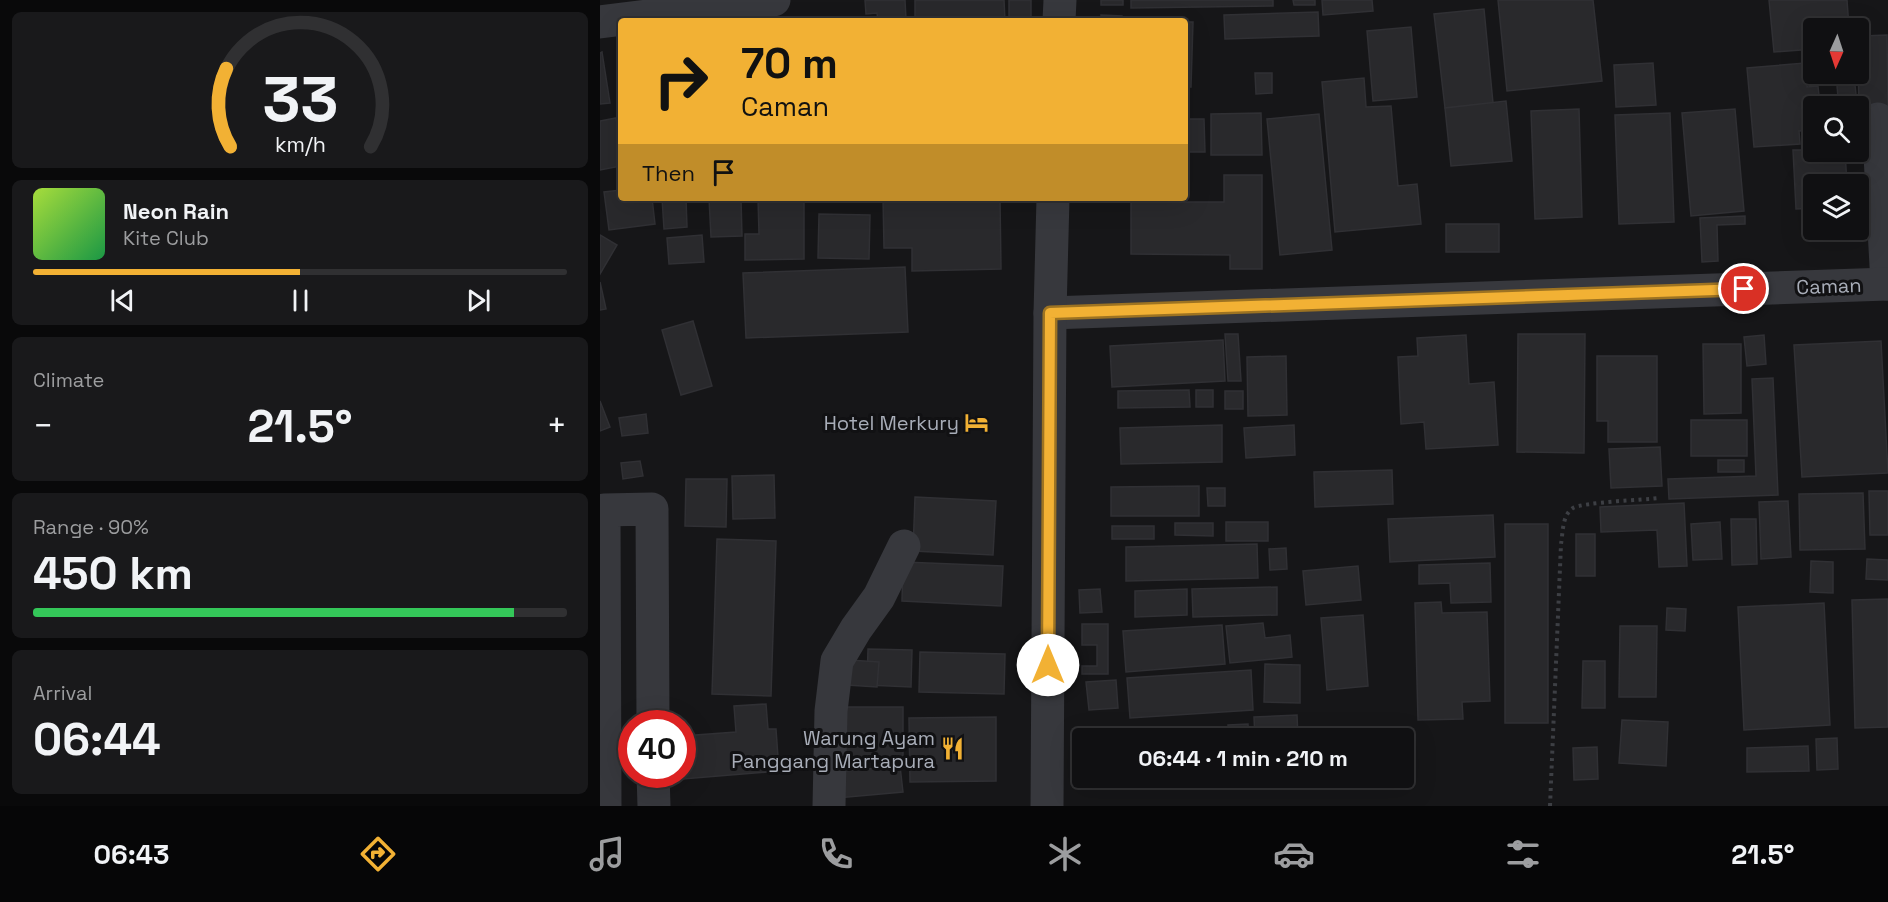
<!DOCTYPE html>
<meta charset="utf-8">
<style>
:root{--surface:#101012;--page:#19191b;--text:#f1f3f6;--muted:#9c9d9f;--line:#303032;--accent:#f2b134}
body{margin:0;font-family:"Space Grotesk",sans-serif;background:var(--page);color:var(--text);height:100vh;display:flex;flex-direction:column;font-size:22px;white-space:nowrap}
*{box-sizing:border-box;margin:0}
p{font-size:20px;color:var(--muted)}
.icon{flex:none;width:33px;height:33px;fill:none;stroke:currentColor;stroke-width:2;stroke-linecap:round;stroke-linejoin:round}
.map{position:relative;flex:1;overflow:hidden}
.sheet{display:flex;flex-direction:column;gap:12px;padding:12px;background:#09090a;width:600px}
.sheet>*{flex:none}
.guide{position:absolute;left:18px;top:18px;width:570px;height:183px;border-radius:6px;box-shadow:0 6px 24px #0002,0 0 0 2px var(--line);background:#f2b134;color:#111;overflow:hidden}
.needle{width:39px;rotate:183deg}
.controls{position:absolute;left:1203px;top:18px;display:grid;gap:12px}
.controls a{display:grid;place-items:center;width:66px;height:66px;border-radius:6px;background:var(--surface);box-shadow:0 6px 24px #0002,0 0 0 2px var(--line);font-size:30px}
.speed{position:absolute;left:18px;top:710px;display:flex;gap:12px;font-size:30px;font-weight:700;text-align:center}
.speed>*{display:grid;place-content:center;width:78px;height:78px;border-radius:50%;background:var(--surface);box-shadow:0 6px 24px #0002,0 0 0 2px var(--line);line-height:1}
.speed .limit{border:9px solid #d22;background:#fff;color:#111}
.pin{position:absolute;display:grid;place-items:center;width:51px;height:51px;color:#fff;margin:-26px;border:3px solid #fff;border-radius:50%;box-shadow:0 2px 6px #0007}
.me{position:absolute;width:66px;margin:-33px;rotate:0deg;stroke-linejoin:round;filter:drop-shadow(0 0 4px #0008)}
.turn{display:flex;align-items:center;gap:21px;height:126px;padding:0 24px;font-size:27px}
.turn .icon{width:78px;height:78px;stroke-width:2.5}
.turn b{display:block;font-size:42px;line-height:51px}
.then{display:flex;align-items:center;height:57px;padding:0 24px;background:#0003;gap:12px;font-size:22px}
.big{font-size:45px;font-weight:700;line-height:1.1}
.sheet .tile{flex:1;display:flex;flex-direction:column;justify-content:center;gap:9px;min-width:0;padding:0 21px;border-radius:9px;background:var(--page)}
.sheet .dial{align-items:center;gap:0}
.dial svg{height:156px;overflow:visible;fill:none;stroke:var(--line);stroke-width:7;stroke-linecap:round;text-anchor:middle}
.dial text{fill:var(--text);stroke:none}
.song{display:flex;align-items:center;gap:18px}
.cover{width:72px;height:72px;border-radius:9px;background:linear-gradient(135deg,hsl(80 70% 55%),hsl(140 70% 35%))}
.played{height:6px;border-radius:3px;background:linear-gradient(90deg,var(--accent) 50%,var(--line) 50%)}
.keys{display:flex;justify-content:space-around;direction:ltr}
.heat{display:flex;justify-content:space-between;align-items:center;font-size:33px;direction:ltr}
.charge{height:9px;border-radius:4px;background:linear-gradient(90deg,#34c759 90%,var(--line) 0)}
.trip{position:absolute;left:472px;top:728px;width:342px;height:60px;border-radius:6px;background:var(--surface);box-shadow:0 6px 24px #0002,0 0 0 2px var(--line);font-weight:700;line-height:60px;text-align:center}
.tabs{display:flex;height:96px;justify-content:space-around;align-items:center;background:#060607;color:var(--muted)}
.tabs .icon{width:42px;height:42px}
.tabs .active{color:var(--accent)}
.tabs b{font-size:27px;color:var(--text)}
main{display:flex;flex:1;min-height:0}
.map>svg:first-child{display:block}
</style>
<main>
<section class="sheet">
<div class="tile dial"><svg viewBox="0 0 100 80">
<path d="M14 69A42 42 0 1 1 86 69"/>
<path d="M14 69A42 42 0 0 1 12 29" stroke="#f2b134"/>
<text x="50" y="56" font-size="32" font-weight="700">33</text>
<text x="50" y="72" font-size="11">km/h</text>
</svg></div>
<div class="tile">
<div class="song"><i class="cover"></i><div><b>Neon Rain</b><p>Kite Club</p></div></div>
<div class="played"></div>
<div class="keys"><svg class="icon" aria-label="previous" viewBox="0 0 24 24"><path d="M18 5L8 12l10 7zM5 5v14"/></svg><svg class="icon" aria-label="pause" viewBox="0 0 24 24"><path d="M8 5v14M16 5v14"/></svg><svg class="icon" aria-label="next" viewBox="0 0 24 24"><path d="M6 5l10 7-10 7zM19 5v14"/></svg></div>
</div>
<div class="tile"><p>Climate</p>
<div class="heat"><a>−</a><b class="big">21.5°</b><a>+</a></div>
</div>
<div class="tile"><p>Range · 90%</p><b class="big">450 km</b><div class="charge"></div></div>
<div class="tile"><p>Arrival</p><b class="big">06:44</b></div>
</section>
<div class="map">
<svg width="1288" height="806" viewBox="0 0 1288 806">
<rect width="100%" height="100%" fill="#161618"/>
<g fill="#29292c" stroke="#303034" stroke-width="1.5">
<path d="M265,0H305L306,19L278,21L277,13L266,14Z"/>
<path d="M315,0H404L405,21H315Z"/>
<rect x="409" y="0" width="22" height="21"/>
<rect x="501" y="0" width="22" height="5"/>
<path d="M531,0H673V6L531,8Z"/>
<path d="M693,0H715V5H694Z"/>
<path d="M722,0H772L773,11L723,15Z"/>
<path d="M898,0H993L1002,81L907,91Z"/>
<path d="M1169,0H1247L1249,28H1214V49L1174,52Z"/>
<path d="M884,9L893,103L845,108L834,14Z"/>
<path d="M718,12L719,36L625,39L624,15Z"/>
<path d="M501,15L522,16V21H501Z"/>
<path d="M585,22H593L591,87H585Z"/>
<path d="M811,27L817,97L773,101L767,31Z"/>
<path d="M1287,35L1288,114L1259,115L1258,47H1262V36Z"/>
<path d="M2,52L10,103L0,104V53Z"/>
<path d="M1053,63L1056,105L1016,107L1014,65Z"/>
<path d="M1205,63L1207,87L1218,86L1220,106H1214V130L1199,131L1200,144L1154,147L1147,68Z"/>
<path d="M655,73H672V93L656,94Z"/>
<path d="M1236,74H1254L1256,95L1238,97Z"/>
<path d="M764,78L766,107L791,106L798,186L817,184L821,224L735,232L722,82Z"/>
<path d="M906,101L912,161L851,166L845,108Z"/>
<path d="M979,109L982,217L935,219L931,111Z"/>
<path d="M1135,109L1144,211L1091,216L1082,113Z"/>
<path d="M661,113L662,155H611V114Z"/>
<path d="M1070,113L1074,222L1019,224L1015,115Z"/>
<path d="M719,114L732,250L680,255L667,119Z"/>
<path d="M16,118L21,152V166L0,170V121Z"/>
<path d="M585,119H604L605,152H585Z"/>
<rect x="1258" y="124" width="9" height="22"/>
<path d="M1214,131V152H1245L1247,184H1214V208L1196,209L1193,150H1204L1203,132Z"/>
<path d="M624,175H662V269H630V255L531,254V202H624Z"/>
<path d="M21,190V198H52L55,224L9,230L4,192Z"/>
<path d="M62,198H86L87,227L64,229Z"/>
<path d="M109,198H141L142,236L111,237Z"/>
<path d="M158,198H204V259L145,260V234H159Z"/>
<path d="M283,198H400L401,269L312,271V248H284Z"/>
<path d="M219,214L270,215L269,259L218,258Z"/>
<path d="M1145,216V224L1117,225L1118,261L1102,262L1100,218Z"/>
<rect x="846" y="224" width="53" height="28"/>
<path d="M0,235L17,245L0,274Z"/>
<path d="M102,235L104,262L69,264L67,238Z"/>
<path d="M305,267L308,332L146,338L143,273Z"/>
<path d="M0,282L6,309L0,310Z"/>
<path d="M93,321L112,386L81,395L62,330Z"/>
<path d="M625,334H638L641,381H628Z"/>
<path d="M918,334H985L984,453L917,452Z"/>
<path d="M866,335L869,384L894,382L898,445L826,449L824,422L801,424L798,357L818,356L817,338Z"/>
<path d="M1164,335L1166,364L1147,366L1144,337Z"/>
<path d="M623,340L625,381L512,387L510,346Z"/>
<path d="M1281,341L1288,473L1202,477L1194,345Z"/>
<path d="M1103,344H1141V413L1104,414Z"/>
<path d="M686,356L687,415L648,416L647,357Z"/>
<path d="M997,356H1057V442H1008V421H997Z"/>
<path d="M1173,378L1178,495L1069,499L1068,479L1156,476L1152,379Z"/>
<path d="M589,390L590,407L518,408V391Z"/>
<rect x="596" y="390" width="17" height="17"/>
<rect x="625" y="391" width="18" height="18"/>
<path d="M0,401L10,427L0,431Z"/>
<path d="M46,414L48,433L22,436L19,418Z"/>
<rect x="1091" y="420" width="56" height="36"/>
<path d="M622,425V462L521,464L520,428Z"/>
<path d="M694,425L695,455L646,458L644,428Z"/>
<path d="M1060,447L1062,486L1011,488L1009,449Z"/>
<rect x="1118" y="460" width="26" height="12"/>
<path d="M40,461L43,476L23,479L21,463Z"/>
<path d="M792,470L793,504L715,507L714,472Z"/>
<path d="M174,475L175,518L133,519L132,476Z"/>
<path d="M86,479H127L126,527L85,526Z"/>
<path d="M599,486V516H511V487Z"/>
<path d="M607,488H625V506H608Z"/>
<path d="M1269,491H1288V535H1270Z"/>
<path d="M1263,493L1265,549L1200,550L1199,494Z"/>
<path d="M315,497L396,501L393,555L313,551Z"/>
<path d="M1188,501L1191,557L1161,559L1159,502Z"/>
<path d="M1084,503L1087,566L1059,567L1057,530L1001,532L1000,507Z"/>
<path d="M893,515L895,557L790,562L788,519Z"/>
<path d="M1131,519H1156L1157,564L1132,565Z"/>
<rect x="626" y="522" width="42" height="19"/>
<path d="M1120,522L1122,559L1093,560L1091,524Z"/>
<path d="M575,523H613V536L575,535Z"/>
<rect x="905" y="524" width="43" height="199"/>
<rect x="512" y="526" width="42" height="13"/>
<rect x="976" y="534" width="19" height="42"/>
<path d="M117,539L176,541L171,696L112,694Z"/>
<path d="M657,544L658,578L526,581V547Z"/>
<path d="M686,548L687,569L670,570L669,549Z"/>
<path d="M1267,559L1288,560V580L1266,579Z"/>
<path d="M1211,561L1233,562V593L1210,592Z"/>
<path d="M303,562L403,566L401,606L302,601Z"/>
<path d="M890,563L891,602L851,603L850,583L819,584V565Z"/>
<path d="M758,566L761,600L706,605L703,571Z"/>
<path d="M677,587V615L593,617L592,589Z"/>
<path d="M500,589L502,612L480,613L479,590Z"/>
<path d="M587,589V615L535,617V591Z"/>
<path d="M1288,599V727L1255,728L1252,600Z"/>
<path d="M841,602L842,613L887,612L890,701L862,702L863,719L818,720L815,603Z"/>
<path d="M1224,603L1230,725L1144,730L1138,607Z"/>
<path d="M1067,608L1086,609L1085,631L1066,630Z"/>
<path d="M763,615L768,686L727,690L721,618Z"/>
<path d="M663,623L665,638L690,635L692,657L630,663L626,626Z"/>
<path d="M482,624H508V674H482V666H497V645H482Z"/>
<path d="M622,625L625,664L526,672L523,631Z"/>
<path d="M1020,626H1057L1056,697H1019Z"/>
<path d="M268,649L312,650L311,687L267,685Z"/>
<path d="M320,652L405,654L404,694L319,692Z"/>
<path d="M249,660L279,662L277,687L247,685Z"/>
<path d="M983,661H1005V708H982Z"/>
<path d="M665,664L700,665V703L664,702Z"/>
<path d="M651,670L653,710L530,718L527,678Z"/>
<path d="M516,680L518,708L489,710L486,682Z"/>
<path d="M166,704L168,729H176L179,771L83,779L82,736L136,732L134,706Z"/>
<rect x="233" y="707" width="70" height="52"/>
<path d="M697,715L698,738H655L654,717Z"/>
<path d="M396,717V781L310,782L309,718Z"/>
<path d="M1022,720L1068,722L1066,766L1019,763Z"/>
<path d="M648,724L649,738H629L628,725Z"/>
<path d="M601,733V738H510V737Z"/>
<path d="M1237,738L1238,769L1217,770L1216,739Z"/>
<path d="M1208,746L1209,771L1147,772V748Z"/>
<path d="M997,747L998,779L974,780L973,748Z"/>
<path d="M300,766L303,792L237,798L234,772Z"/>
</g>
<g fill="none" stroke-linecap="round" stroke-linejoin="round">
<path stroke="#3d3f44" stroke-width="4" stroke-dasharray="3 4.5" stroke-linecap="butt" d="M950,806L961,544C963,533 962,515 973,508C984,502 1043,500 1059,498"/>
<g stroke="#37383d" stroke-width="33">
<path d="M459,21L460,0"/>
<path d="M0,22L174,0"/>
<path d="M1278,119L1287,284"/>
<path d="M450,313L1288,284"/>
<path d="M53,774L54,806"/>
<path d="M5,806L4,510L52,509L53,723"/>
<path d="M229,806L231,711L237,661L256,629L279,597L304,546"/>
<path d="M447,806L450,313L453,198"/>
</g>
</g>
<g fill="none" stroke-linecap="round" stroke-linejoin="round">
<defs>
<path id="route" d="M448,665L450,313L1144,289"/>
</defs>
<use href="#route" stroke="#9d7322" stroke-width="15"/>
<use href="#route" stroke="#f2b134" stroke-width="10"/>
</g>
<defs>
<symbol id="hotel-bare" viewBox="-9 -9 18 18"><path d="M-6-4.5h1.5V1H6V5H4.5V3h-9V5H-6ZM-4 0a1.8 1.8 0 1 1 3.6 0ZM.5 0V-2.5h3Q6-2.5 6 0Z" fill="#f2b134" stroke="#111113" stroke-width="2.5" paint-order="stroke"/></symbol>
<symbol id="restaurant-bare" viewBox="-9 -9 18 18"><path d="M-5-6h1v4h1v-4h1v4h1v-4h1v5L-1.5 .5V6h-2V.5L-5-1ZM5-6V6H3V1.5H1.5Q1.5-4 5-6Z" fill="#f2b134" stroke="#111113" stroke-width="2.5" paint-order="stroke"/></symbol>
</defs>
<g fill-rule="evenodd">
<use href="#hotel-bare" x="360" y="406" width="33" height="33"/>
<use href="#restaurant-bare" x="336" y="732" width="33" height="33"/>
</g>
<g text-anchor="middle" stroke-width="6" stroke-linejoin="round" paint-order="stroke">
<g font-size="20" fill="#a8adb8" stroke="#111113">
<text transform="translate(1229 286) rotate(-2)" y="7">Caman</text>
</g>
<g font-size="20" fill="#a8adb8" stroke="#111113" text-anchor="end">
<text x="359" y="430">Hotel Merkury</text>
<text x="335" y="745">Warung Ayam<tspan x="335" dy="23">Panggang Martapura</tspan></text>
</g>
</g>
</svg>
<div class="controls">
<a><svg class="needle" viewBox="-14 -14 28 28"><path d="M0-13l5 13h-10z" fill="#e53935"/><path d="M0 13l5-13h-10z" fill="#9c9d9f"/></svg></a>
<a><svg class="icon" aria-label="search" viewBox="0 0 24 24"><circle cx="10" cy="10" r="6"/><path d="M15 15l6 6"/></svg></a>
<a><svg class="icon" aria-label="layers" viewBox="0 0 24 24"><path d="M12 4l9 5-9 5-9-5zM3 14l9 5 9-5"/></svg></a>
</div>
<div class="speed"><div class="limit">40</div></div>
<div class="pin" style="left:1144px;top:289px;background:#d93025"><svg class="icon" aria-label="arrive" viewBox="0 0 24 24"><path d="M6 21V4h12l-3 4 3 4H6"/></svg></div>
<svg class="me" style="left:448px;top:665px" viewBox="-20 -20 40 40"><circle r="19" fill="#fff"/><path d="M0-13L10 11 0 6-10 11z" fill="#f2b134"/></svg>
<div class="trip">06:44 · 1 min · 210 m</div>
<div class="guide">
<div class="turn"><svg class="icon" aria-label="right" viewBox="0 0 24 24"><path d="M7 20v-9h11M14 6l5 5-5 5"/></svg><div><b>70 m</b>Caman</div></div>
<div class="then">Then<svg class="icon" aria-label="arrive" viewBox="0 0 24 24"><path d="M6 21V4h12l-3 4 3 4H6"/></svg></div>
</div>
</div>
</main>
<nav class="tabs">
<b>06:43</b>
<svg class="icon active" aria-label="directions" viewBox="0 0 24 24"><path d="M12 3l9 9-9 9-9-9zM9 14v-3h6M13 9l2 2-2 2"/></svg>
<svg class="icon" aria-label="music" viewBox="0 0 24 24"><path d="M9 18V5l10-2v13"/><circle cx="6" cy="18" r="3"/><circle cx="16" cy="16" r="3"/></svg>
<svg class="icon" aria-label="phone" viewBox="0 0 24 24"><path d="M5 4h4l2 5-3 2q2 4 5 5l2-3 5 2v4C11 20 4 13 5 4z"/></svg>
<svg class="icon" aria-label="climate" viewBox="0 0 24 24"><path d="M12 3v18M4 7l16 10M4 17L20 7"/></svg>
<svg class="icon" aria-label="car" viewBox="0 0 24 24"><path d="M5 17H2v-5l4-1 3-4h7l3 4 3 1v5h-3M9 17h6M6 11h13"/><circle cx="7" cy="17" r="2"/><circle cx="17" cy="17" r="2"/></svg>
<svg class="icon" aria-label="filters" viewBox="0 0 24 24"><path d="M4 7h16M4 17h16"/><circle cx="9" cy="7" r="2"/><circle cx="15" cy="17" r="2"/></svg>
<b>21.5°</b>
</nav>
